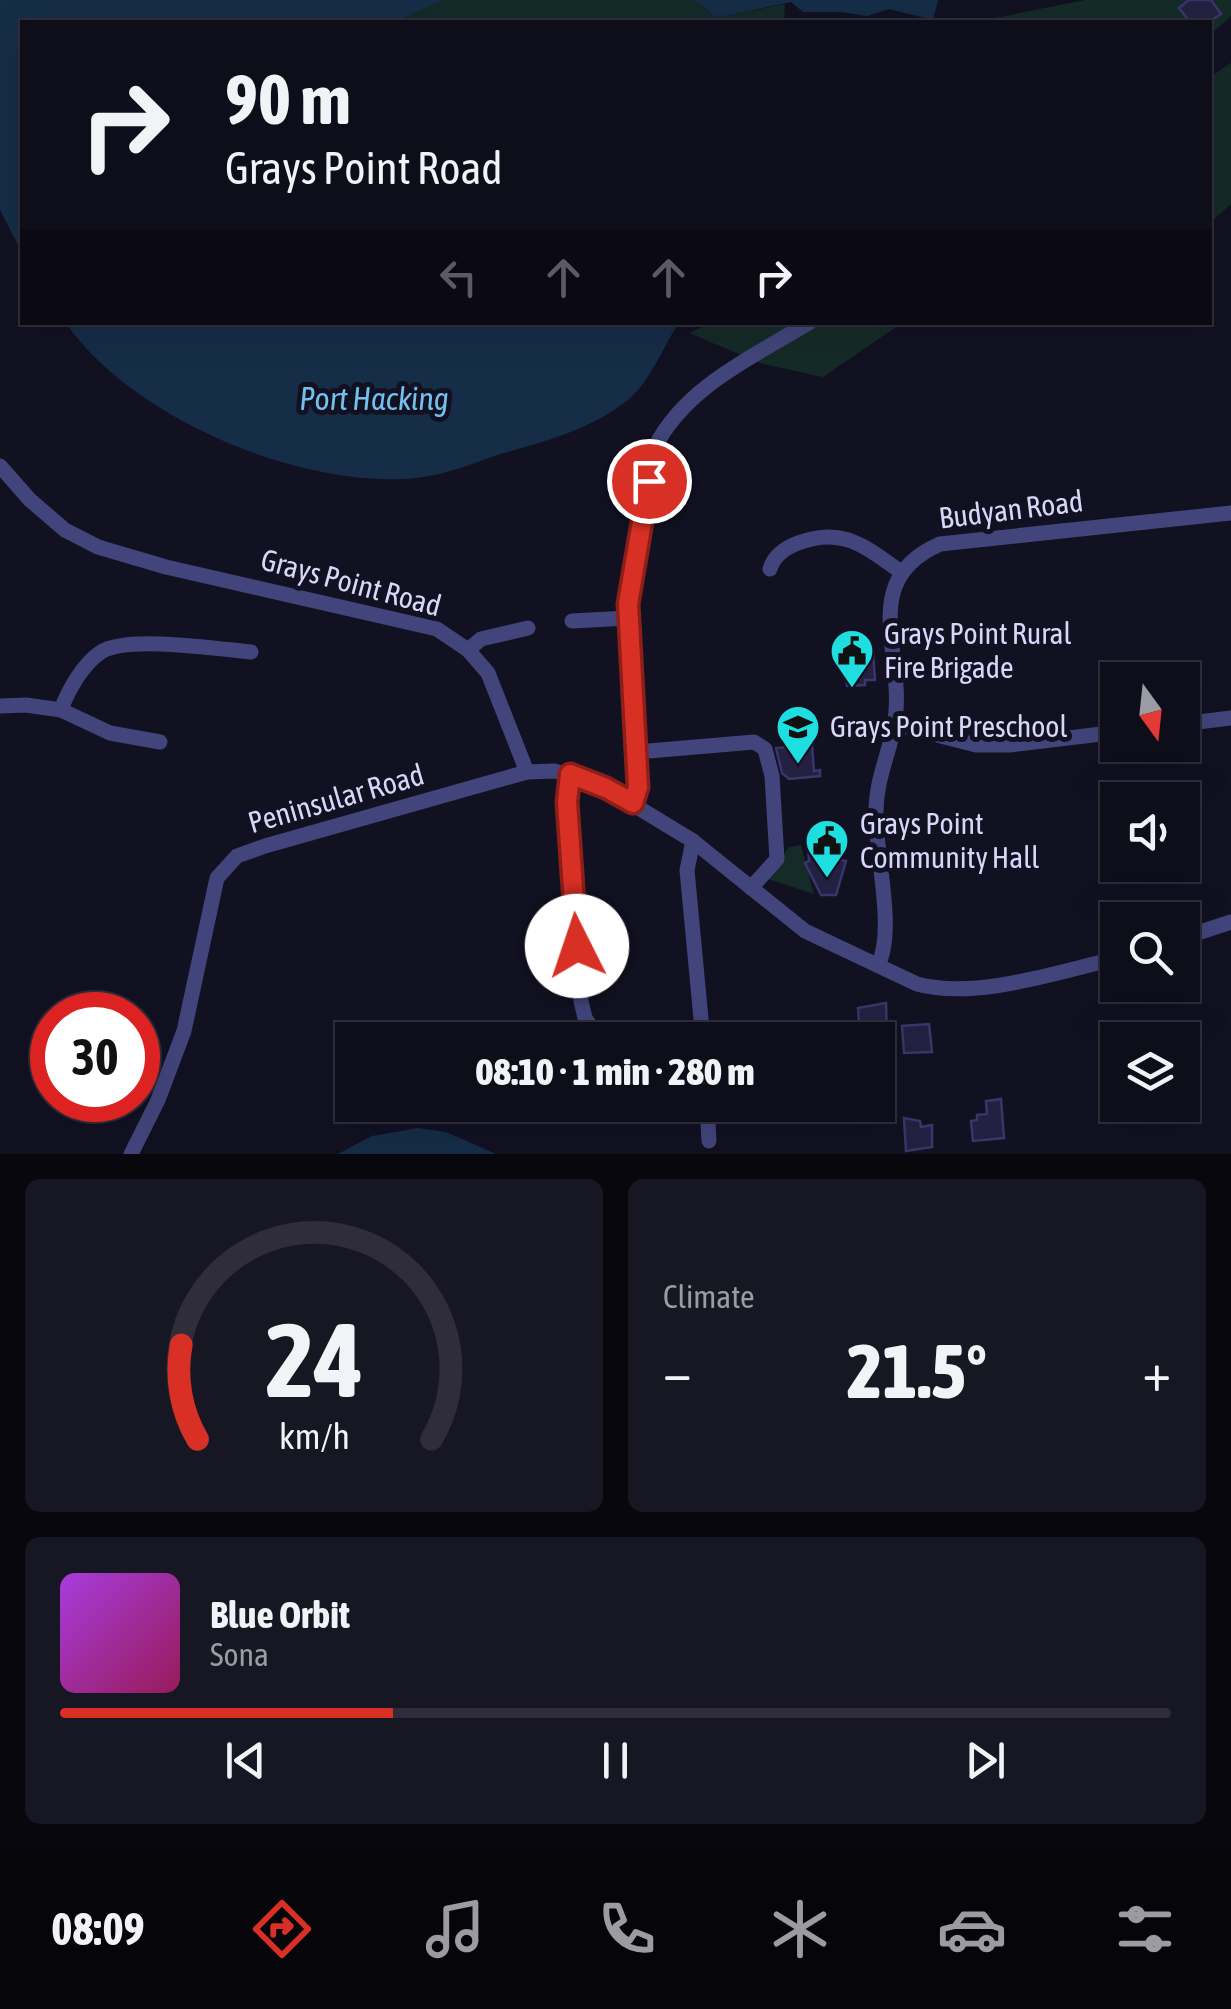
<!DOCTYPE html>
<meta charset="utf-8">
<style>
:root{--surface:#0e0d1a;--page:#171623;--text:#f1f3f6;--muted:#9b9ca2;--line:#2e2d39;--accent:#d93025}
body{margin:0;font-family:"Asap Condensed",sans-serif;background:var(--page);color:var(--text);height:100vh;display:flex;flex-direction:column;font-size:38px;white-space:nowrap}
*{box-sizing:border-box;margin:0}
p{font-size:32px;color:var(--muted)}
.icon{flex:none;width:55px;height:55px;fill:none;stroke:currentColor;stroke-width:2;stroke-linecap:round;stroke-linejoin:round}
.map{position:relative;height:1154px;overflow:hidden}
.details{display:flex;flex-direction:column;gap:25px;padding:25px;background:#08070e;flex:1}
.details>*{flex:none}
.hud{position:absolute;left:20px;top:20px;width:1192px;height:305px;border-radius:0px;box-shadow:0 10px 40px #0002,0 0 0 2px var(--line);background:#0e0d1a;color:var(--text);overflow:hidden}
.needle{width:65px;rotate:165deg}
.controls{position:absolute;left:1100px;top:662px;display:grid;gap:20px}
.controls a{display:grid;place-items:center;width:100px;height:100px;border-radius:0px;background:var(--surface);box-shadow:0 10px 40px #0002,0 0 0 2px var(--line);font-size:50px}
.speed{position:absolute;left:30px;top:992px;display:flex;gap:20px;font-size:50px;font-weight:700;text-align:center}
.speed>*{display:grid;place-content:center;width:130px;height:130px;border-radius:50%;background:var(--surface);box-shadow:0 10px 40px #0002,0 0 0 2px var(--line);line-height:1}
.speed .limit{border:15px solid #d22;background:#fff;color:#111}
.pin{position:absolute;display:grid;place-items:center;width:85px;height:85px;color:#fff;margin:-42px;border:5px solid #fff;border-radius:50%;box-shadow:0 2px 10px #0007}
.me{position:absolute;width:110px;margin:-55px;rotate:356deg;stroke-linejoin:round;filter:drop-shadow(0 0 8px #0008)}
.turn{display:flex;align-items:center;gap:35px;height:210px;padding:0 40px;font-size:45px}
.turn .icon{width:130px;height:130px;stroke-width:2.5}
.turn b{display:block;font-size:70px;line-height:85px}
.lanes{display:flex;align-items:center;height:95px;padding:0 40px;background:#0003;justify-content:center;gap:50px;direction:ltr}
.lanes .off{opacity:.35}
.big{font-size:75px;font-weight:800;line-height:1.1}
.details .card{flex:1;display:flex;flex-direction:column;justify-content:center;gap:15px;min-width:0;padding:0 35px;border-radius:15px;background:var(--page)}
.details .dial{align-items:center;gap:0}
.dial svg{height:260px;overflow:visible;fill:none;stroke:var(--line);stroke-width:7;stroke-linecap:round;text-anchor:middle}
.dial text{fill:var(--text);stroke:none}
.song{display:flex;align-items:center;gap:30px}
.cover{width:120px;height:120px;border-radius:15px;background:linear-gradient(135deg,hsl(280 70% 55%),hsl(330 70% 35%))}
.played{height:10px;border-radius:5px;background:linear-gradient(90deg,var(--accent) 30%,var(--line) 30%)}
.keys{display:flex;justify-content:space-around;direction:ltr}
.heat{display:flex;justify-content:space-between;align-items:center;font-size:55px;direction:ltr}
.details .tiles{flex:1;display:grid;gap:25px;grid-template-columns:1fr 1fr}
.card:last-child{grid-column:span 2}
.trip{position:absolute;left:335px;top:1022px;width:560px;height:100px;border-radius:0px;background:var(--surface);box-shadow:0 10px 40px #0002,0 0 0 2px var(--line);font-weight:800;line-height:100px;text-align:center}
.menu{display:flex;height:160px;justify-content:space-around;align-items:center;background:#06050a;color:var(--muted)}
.menu .icon{width:70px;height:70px}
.menu .current{color:var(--accent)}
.menu b{font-size:45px;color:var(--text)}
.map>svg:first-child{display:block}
</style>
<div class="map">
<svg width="1231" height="1154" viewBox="0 0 1231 1154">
<rect width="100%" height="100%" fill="#121122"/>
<g fill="#152b28">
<path d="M444,0H695L716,18L785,4L784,22H395Z"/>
<path d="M1085,0H1231V16L1210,35V22L1179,20L975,22Z"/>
<path d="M1231,63V204L1210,223V77Z"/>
<path d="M713,322L902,323L823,377L763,364L689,333Z"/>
<path d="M801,845L814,894L768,879L789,847Z"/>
</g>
<g fill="#162d47">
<path d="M0,0H444L395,22H22V253L0,210Z"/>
<path d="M695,0H938L933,20L889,9L867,16L842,12H803L791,2L716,18Z"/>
<path d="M66,323H679C662,348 652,379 629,399C595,427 553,439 511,451C479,460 449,475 416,478C301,490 130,417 66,323Z"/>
<path d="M418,1128L446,1132L496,1154H338L372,1136Z"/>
</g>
<g fill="#232041" stroke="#3a356a" stroke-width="2.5">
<path d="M1189,0H1211L1221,14L1209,22H1190L1179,8Z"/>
<path d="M873,652L875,680H865V685L847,686L845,660L859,659V653Z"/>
<path d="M812,745L814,771L820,770V776L789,779L782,773L776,748Z"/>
<path d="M840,845V860L846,861L836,895H821L805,863L809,861L808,847Z"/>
<path d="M886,1003L887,1034L860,1035L858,1008Z"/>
<path d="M929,1024L932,1052L904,1053L902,1026Z"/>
<path d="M1001,1099L1004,1138L973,1141L971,1121L977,1120V1115L987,1114L986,1101Z"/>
<path d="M904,1118L920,1121L921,1127L932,1125V1147L906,1151Z"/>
</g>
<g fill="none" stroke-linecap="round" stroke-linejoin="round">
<g stroke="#42457b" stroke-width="15">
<path d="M0,466L30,500L65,530L98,547L166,567L437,629L468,650L488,673L527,772"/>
<path d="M770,569C774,555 785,548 798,543C843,526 865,547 900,571"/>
<path d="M572,621L628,618"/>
<path d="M468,650L481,639L528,628"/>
<path d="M0,706L26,705L61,710L110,733L160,742"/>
<path d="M61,710C68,690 83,664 101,652C127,635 219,649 251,652"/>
<path d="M894,724L976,745H1010L1118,732"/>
<path d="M1182,724L1231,718"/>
<path d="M637,752L754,742L765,749L772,776L777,859L751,888"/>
<path d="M570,775L567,803L581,1001L585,1018L600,1040"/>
<path d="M633,803L639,778L628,604L655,447C685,387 754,356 810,322"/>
<path d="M693,841L687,870L703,1040"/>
<path d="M1182,938L1231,922"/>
<path d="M878,965C896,930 875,854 876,812C876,778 890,753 895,721C905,653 857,580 940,544L1231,513"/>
<path d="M707,1105L709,1141"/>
<path d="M131,1154L158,1100L184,1031L217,878L237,856L265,846L527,772L555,771L606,788L693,841L805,931L917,984C976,1000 1058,972 1118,958"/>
</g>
</g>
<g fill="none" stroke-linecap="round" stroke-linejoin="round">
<defs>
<path id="route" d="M577,946L567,802L570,774L606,788L633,803L638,787L628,604L649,481"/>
</defs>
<use href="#route" stroke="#8d1f18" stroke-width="25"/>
<use href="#route" stroke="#d93025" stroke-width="18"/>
</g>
<defs>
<symbol id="civic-pin" viewBox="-11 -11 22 30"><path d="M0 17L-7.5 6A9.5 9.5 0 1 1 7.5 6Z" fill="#1edee0" stroke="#121122"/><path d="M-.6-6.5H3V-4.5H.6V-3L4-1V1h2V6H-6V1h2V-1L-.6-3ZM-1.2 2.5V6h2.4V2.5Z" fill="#111"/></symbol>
<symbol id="school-pin" viewBox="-11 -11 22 30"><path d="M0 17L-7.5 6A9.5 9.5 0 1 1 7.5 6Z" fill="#1edee0" stroke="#121122"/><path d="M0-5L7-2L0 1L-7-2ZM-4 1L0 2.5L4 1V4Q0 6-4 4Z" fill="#111"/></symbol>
</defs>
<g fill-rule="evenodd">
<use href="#civic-pin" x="827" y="626" width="50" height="68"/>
<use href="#school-pin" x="773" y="702" width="50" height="68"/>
<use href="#civic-pin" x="802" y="816" width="50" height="68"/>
</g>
<g text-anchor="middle" stroke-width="10" stroke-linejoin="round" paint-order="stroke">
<g font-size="30" fill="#d8d7fa" stroke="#121122">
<text transform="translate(1011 510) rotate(-7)" y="10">Budyan Road</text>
<text transform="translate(351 583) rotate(15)" y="10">Grays Point Road</text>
<text transform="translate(336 799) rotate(-16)" y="10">Peninsular Road</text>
</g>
<g font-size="30" fill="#d8d7fa" stroke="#121122" text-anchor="start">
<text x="884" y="644">Grays Point Rural<tspan x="884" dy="34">Fire Brigade</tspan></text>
<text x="830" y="737">Grays Point Preschool</text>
<text x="860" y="834">Grays Point<tspan x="860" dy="34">Community Hall</tspan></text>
</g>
<g font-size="32" font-style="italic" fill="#73c0ec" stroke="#121122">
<text x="374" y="410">Port Hacking</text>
</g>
</g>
</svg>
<div class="controls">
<a><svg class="needle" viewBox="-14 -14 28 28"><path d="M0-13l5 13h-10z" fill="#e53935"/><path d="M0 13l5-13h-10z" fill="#9b9ca2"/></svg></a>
<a><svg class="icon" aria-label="sound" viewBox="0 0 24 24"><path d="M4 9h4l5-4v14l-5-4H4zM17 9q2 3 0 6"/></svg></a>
<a><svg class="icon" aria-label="search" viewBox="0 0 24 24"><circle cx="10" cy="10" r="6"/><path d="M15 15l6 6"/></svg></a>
<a><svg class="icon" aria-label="layers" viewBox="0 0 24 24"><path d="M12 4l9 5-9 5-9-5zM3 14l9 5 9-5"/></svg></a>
</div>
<div class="speed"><div class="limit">30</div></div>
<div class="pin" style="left:649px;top:481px;background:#d93025"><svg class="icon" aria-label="arrive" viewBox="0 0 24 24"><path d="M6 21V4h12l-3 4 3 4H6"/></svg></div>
<svg class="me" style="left:577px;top:946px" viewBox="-20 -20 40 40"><circle r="19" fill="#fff"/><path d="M0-13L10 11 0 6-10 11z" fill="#d93025"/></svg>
<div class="trip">08:10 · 1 min · 280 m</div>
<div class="hud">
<div class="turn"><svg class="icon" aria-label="right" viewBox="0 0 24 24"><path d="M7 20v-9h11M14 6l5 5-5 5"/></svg><div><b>90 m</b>Grays Point Road</div></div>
<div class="lanes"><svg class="icon off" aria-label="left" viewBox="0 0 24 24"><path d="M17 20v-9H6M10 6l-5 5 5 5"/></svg><svg class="icon off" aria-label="ahead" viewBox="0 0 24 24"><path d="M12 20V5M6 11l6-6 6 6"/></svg><svg class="icon off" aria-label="ahead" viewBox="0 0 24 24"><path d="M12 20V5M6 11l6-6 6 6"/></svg><svg class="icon" aria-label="right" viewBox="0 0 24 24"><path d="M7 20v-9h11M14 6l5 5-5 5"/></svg></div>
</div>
</div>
<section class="details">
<div class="tiles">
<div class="card dial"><svg viewBox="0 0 100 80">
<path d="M14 69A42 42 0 1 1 86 69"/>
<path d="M14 69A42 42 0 0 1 9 40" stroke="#d93025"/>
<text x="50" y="56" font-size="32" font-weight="700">24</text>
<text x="50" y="72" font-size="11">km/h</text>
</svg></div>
<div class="card"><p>Climate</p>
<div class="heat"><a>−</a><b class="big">21.5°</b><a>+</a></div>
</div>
<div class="card">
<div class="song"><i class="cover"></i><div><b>Blue Orbit</b><p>Sona</p></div></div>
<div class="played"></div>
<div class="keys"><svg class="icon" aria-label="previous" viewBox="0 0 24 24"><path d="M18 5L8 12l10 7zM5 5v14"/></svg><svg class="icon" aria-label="pause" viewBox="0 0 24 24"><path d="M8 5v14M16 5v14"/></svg><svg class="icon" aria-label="next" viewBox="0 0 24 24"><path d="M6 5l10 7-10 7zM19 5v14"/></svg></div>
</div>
</div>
</section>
<nav class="menu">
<b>08:09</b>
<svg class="icon current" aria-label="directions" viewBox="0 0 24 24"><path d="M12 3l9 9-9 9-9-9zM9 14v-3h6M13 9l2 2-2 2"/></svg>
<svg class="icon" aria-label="music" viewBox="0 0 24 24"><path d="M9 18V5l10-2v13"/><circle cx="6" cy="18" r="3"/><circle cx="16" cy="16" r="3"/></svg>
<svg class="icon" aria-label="phone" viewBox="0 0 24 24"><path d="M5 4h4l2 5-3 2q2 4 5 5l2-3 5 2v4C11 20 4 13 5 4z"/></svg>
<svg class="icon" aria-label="climate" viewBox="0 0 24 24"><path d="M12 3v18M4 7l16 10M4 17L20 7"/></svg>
<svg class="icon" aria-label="car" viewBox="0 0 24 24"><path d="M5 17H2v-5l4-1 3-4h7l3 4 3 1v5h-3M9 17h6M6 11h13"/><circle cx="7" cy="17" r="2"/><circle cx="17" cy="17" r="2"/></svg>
<svg class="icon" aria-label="filters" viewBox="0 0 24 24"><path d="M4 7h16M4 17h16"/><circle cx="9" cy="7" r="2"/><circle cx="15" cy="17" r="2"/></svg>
</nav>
